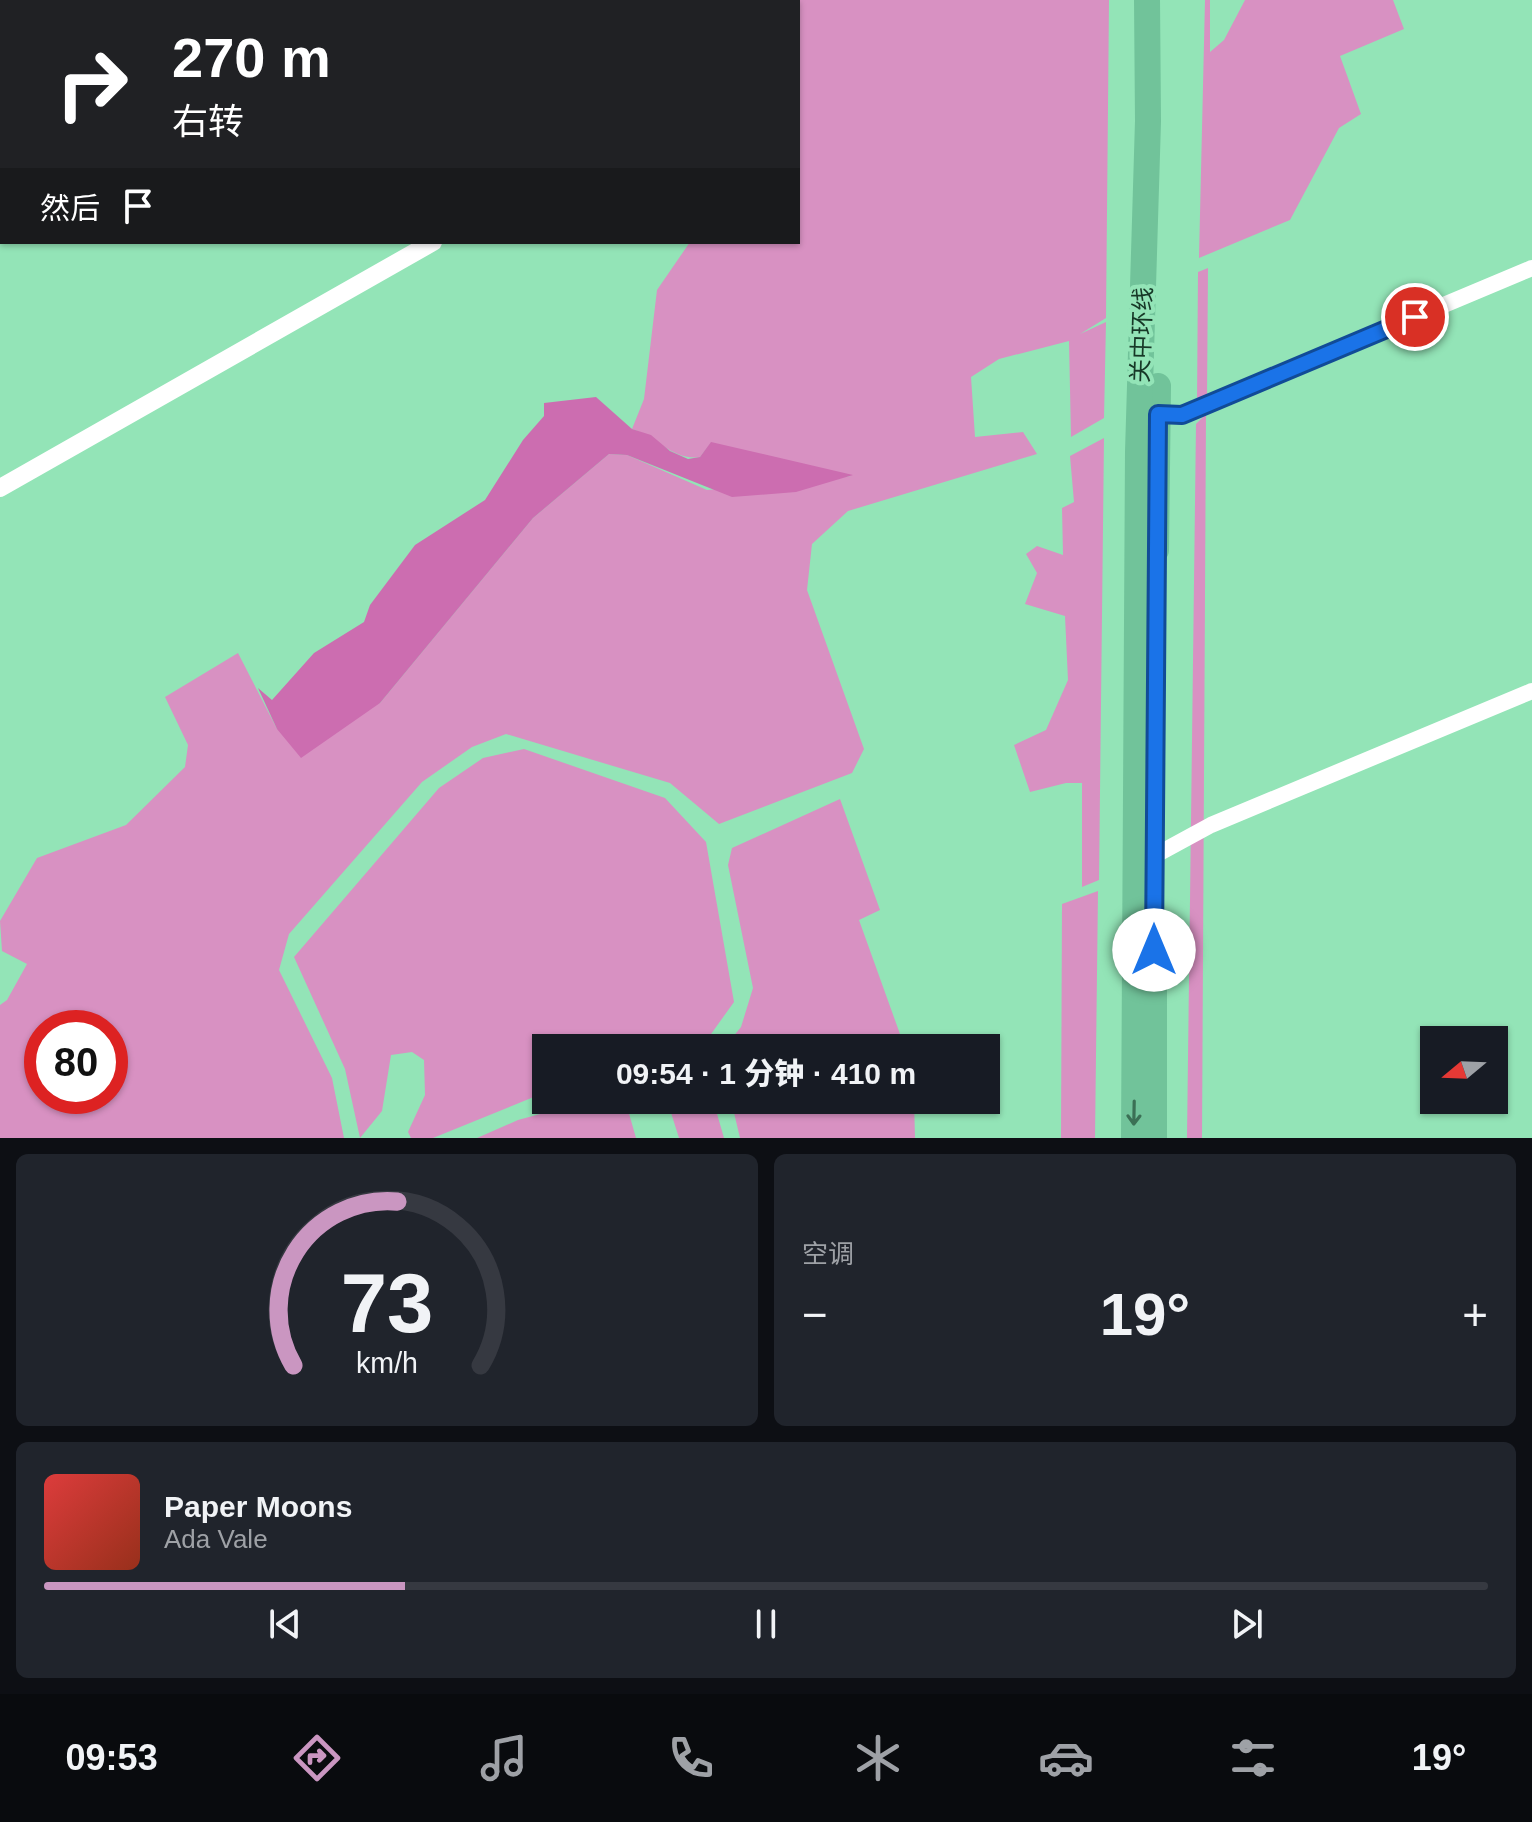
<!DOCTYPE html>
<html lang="zh">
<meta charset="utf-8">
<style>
:root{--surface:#171b24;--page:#20242c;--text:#f1f3f6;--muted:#9ea1a6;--line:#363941;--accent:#ca96c1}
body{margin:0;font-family:Arial,"Noto Sans SC",sans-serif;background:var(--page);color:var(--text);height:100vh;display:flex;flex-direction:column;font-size:30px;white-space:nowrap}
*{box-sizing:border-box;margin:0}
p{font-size:26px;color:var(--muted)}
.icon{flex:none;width:44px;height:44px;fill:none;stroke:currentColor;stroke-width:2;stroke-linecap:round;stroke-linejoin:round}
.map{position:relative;height:1138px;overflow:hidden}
.drawer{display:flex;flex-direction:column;gap:16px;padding:16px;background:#0d0f14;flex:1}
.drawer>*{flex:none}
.hud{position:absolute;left:0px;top:0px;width:800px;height:244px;box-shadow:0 2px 6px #0004;background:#202124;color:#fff;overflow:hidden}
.needle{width:52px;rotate:251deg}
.controls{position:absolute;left:1420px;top:1026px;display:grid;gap:16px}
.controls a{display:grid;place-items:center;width:88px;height:88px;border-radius:0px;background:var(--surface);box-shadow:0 2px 6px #0004;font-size:40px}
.speed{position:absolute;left:24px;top:1010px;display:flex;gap:16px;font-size:40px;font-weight:700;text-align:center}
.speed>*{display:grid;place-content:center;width:104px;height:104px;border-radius:50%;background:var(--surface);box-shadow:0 2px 6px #0004;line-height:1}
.speed .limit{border:12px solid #d22;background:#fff;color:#111}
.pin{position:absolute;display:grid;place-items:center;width:68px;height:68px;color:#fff;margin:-34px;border:4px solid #fff;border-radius:50%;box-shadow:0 2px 8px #0007}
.me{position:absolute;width:88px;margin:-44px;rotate:0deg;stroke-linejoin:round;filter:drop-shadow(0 0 6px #0008)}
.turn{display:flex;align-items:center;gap:28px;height:168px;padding:0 40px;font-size:36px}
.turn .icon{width:104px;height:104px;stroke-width:2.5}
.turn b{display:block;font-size:56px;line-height:68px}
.then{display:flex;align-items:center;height:76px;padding:0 40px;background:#0003;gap:16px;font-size:30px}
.big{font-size:60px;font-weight:800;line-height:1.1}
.drawer .card{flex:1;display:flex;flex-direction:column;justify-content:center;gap:12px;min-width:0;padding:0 28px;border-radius:12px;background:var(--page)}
.drawer .dial{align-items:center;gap:0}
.dial svg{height:208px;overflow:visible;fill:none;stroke:var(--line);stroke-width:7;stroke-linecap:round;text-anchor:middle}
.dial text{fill:var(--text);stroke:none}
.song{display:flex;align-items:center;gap:24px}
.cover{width:96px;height:96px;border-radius:12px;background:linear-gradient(135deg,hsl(0 70% 55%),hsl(10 70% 35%))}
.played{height:8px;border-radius:4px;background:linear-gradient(90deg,var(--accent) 25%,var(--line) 25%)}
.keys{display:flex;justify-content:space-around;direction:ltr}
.heat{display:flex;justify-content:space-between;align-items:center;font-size:44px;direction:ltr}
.drawer .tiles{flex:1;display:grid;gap:16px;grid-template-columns:1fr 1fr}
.card:last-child{grid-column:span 2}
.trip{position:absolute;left:532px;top:1034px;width:468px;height:80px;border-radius:0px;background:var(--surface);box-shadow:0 2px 6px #0004;font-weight:800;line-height:80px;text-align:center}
.tab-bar{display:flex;height:128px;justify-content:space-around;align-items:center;background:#090b0e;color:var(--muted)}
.tab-bar .icon{width:56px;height:56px}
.tab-bar .current{color:var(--accent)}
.tab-bar b{font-size:36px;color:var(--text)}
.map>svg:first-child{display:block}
</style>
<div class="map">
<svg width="1532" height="1138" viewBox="0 0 1532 1138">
<rect width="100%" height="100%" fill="#93e4b7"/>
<g fill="#d891c2" fill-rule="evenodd">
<path d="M763,0H1109L1106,318L1080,334L1106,322L1104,418L1071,437L1069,341L999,359L971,377L975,437L1023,432L1037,454L848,511L812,544L807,590L864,749L852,773L719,824L670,783L506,734L472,747L422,782L289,934L279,970L332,1078L344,1138H0V1005L7,1000L27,964L2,951L0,921L37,858L126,825L185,767L188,745L165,697L238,653L277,729L380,703L533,518L609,454L627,455L707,490L851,476L711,443L700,457C673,461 658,437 632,429L644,399L657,290L690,242H798V2ZM42,1028H110V1096H42Z"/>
<path d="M1205,0H1210V52L1224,40L1245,0H1393L1404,29L1340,56L1361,114L1339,128L1290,220L1199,258Z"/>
<path d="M1208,268L1207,398L1197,404L1198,272Z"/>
<path d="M1206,414L1202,1138H1187L1196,424Z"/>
<path d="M1104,438L1099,880L1082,887V783H1066L1030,792L1014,745L1046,730L1068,680L1065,616L1025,604L1037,573L1026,554L1037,546L1063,555L1062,508L1074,502L1070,456Z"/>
<path d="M524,749L665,798L706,842L734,1002L701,1048H546V1092L433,1138H411L408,1132L425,1095L424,1060L412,1052L391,1055L382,1111L360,1138L345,1069L294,957L439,788L483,758Z"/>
<path d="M840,799L880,910L859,920L905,1048H724L741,1027L753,988L728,865L732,848Z"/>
<path d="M1098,891L1095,1138H1061L1062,904Z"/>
<path d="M592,1100H658L628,1110L636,1138H477L518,1120Z"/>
<path d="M667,1100H713L724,1138H679Z"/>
<path d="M731,1100H914L915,1138H740Z"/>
</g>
<path fill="#cc6db0" d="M596,397L632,429L651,435L670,451L688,459L700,457L711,442L853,475L796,492L732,497L627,455L609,454L533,518L380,703L301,758L277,729L258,688L272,700L314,653L364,622L370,605L415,545L485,500L523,440L544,416V403Z"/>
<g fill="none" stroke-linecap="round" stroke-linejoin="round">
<g stroke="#fff" stroke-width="16">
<path d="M100,0L101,2"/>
<path d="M226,0L227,2"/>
<path d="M421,0L422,2"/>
<path d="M194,2L198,0"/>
<path d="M241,2L244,0"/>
<path d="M555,2L557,0"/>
<path d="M1158,414L1182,415L1532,268"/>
<path d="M1154,856L1211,825L1532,691"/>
</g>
<g stroke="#fff" stroke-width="18">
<path d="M653,2L654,0"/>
<path d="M0,488L433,242"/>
</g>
<g stroke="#71c39a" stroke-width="26">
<path d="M1156,550L1158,386"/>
<path d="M1134,1138L1138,452L1148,121L1147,0"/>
<path d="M1154,1138V986"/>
</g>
</g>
<defs><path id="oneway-shaft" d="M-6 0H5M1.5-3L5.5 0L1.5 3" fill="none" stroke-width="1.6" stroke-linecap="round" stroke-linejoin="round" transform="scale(2)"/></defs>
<use stroke="#3b7055" href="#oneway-shaft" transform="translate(1134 1113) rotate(91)"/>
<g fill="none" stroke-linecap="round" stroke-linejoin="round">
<defs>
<path id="route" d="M1154,950L1158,414L1182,415L1415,317"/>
</defs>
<use href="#route" stroke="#114b97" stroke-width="20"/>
<use href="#route" stroke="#1a73e8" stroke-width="14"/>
</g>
<g text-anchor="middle" stroke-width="8" stroke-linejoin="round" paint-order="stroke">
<g font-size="24" fill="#173827" stroke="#93e4b7">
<text transform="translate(1142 335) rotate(-88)" y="8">关中环线</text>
</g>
</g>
</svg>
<div class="controls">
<a><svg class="needle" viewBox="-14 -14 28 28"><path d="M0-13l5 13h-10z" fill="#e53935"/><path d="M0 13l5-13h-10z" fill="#9ea1a6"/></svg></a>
</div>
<div class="speed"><div class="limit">80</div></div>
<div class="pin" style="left:1415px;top:317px;background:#d93025"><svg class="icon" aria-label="arrive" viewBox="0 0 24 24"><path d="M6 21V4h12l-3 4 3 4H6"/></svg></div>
<svg class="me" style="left:1154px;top:950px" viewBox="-20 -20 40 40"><circle r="19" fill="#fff"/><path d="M0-13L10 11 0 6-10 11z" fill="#1a73e8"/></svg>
<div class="trip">09:54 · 1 分钟 · 410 m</div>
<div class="hud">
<div class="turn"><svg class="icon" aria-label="right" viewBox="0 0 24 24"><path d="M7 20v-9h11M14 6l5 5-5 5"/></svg><div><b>270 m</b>右转</div></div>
<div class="then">然后<svg class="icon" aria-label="arrive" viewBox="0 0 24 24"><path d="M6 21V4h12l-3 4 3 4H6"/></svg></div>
</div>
</div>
<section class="drawer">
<div class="tiles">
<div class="card dial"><svg viewBox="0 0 100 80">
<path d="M14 69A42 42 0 1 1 86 69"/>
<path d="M14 69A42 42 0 0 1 54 6" stroke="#ca96c1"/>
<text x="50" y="56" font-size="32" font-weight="700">73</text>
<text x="50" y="72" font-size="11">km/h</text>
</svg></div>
<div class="card"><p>空调</p>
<div class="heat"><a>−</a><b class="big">19°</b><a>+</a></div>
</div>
<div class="card">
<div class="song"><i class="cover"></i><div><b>Paper Moons</b><p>Ada Vale</p></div></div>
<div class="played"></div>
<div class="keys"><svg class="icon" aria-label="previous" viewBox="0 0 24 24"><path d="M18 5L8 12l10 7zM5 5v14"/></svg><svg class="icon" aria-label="pause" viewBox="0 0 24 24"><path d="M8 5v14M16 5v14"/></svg><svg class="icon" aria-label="next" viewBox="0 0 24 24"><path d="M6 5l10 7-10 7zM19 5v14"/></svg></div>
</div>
</div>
</section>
<nav class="tab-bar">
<b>09:53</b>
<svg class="icon current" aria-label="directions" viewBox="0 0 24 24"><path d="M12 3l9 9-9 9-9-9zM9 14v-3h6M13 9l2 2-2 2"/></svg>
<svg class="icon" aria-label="music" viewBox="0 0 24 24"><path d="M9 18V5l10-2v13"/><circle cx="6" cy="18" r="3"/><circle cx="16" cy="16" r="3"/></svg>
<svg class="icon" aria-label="phone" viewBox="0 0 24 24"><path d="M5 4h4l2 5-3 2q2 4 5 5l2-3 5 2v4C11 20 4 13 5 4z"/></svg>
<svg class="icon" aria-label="climate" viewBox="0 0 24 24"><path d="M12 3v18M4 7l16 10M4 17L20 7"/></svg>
<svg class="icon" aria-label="car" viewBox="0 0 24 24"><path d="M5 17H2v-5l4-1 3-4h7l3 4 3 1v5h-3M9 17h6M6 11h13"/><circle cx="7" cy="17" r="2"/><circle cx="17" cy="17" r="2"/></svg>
<svg class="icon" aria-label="filters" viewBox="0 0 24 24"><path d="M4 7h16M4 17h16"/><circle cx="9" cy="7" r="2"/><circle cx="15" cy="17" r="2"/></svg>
<b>19°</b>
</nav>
